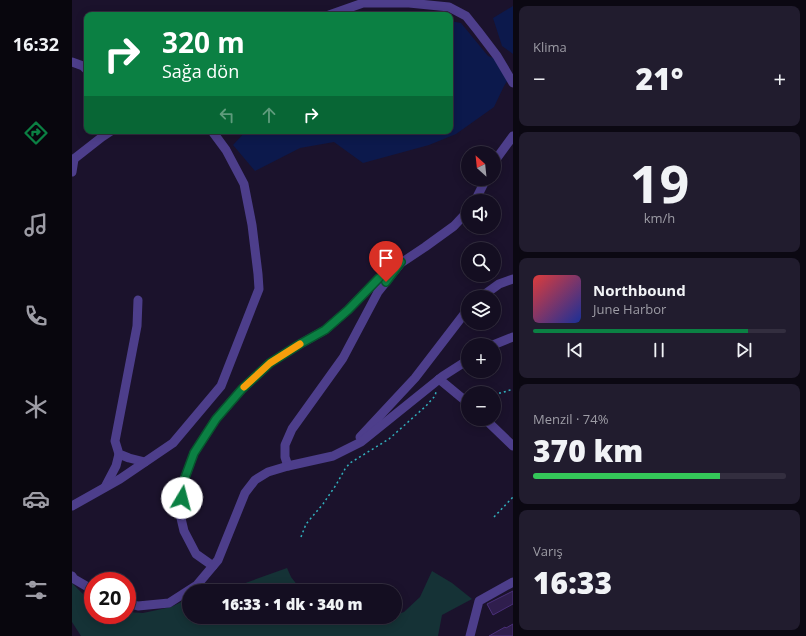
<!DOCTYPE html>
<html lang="tr">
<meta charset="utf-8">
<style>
:root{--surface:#140e21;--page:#211c2e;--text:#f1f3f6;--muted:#9d9ca5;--line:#332e3f;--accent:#0b8043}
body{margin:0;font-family:"Open Sans",sans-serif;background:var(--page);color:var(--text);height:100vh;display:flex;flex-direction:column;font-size:15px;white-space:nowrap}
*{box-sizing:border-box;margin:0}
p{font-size:13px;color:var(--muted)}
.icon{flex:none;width:22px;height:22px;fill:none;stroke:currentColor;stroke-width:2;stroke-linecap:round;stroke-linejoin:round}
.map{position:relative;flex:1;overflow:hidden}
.panel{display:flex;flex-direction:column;gap:6px;padding:6px;background:#0b0812;width:293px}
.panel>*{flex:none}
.top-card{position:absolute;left:12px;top:12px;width:369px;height:122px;border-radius:8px;box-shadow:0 2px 10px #0003,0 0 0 1px var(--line);background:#0b8043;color:#fff;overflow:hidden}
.needle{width:26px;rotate:333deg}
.buttons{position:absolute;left:389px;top:146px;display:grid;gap:8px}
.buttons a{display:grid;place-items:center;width:40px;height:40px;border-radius:50%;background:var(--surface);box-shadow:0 2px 10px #0003,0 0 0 1px var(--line);font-size:20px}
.speed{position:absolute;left:12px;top:572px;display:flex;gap:8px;font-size:20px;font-weight:700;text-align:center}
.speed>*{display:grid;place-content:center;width:52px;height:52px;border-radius:50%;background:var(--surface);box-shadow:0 2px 10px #0003,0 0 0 1px var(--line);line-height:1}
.speed .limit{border:6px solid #d22;background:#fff;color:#111}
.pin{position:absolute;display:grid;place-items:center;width:34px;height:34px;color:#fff;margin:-41px -17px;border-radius:50% 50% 50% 0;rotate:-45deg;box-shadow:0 0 4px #0007}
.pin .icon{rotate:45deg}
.me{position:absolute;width:44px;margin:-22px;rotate:8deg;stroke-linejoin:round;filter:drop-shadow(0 0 3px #0008)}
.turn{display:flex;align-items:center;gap:14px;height:84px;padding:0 12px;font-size:18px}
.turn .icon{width:52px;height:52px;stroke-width:2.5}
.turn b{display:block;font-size:28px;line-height:34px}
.lanes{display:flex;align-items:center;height:38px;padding:0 12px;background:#0003;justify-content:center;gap:20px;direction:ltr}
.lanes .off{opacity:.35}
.big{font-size:30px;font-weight:800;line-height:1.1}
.panel .widget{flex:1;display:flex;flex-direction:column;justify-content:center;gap:6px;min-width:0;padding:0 14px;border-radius:8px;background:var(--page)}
.panel .dial{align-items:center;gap:0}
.dial b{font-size:52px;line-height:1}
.song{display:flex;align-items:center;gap:12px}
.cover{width:48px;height:48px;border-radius:6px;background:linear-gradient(135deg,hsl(0 70% 55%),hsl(230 70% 35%))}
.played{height:4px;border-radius:2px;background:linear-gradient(90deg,var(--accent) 85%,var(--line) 85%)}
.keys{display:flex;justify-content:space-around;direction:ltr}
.heat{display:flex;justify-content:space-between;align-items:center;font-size:22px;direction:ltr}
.charge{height:6px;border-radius:3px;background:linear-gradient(90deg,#34c759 74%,var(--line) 0)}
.trip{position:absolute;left:110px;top:584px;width:220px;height:40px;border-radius:20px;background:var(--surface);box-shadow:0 2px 10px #0003,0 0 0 1px var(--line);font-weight:800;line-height:40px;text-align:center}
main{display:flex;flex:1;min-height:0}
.dock{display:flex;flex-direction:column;width:72px;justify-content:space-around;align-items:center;background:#08060d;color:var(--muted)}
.dock .icon{width:28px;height:28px}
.dock .on{color:var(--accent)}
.dock b{font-size:18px;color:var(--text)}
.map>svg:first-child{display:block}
</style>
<main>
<nav class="dock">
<b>16:32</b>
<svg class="icon on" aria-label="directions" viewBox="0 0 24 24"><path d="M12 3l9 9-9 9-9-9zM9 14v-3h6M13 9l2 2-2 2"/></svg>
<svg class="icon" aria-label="music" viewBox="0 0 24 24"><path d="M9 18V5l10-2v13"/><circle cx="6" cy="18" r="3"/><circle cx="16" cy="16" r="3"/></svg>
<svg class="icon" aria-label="phone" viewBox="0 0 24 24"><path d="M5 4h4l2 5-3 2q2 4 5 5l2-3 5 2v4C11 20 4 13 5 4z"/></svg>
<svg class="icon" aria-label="climate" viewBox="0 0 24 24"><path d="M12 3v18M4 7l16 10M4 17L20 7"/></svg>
<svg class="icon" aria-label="car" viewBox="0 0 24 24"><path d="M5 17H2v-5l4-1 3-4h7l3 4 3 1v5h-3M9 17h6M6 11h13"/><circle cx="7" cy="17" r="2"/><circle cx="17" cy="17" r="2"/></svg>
<svg class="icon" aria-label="filters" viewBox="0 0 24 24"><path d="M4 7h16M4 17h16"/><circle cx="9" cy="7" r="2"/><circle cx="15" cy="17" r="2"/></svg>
</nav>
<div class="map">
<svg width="441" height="636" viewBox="0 0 441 636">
<rect width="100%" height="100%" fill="#1b122c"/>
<g fill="#153236">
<path d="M215,568L219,577L230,591H151Z"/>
<path d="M360,571L380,583L400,599L370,615L366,636H9L0,622V583L14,597L21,600V615H55V612L71,613L99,607L117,598V617H262C274,623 297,622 310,619C315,618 318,617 323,617V615L332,612L348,597Z"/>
</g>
<g fill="#0c194c">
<path d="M441,6V54L430,46L421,18Z"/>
<path d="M378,21L389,23L416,56L434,63L439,75L432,86L422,107L384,134L357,145L291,163L262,142L228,148L183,171L161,145L174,131H378Z"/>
</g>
<g fill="#2f1e4d" stroke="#4a3079">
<path d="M441,591V604L421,615L415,604Z"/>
<path d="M441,624V636H417L433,627L434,628Z"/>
</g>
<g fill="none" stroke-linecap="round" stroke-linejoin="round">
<g stroke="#32b1be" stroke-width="1.5" stroke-dasharray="2 3" stroke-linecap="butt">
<path d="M422,393H429L441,389"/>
<path d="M422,517L441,497"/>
<path d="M229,537L234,524L251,504L264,485L273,469L278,463L317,439L354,406L363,396L364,392"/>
</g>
<g stroke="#4d3e8b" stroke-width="9">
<path d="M257,15L291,3H337L377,7L394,16L406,31L425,56L441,83"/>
<path d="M0,62L11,66L15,70"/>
<path d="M0,159H2L30,137L39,131"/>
<path d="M422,162L441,136"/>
<path d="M0,172L2,159"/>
<path d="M403,201L414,179"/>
<path d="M409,297L427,284L441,279"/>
<path d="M66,300L65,326L43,441L47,454L57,458L73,462"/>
<path d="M421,345L441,337"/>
<path d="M367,379L396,403"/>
<path d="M413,419L441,446"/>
<path d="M288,437L343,378L396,309"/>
<path d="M216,466L213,457V445L220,429L271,358L306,292L329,263L353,247L382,226L396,211"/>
<path d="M33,487L44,466L47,454"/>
<path d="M0,506L48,479L101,443L149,386L187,289L186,274L180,225L172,184L154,150L140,131"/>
<path d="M141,566L124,554L112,531L108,514L111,483L122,453L144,419L170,389L198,363L228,344L253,330L276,310L307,278L329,263"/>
<path d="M0,576L2,579L21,590"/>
<path d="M55,603L66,606L97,603L125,585L146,560L173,493L183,480L196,472L216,466L261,456L289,442L371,376L396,360"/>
<path d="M398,636L407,601L441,582"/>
</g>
</g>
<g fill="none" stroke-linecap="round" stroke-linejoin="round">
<defs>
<path id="route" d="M110,498L111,483L122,453L144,419L170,389L198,363L228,344L253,330L276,310L307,278L329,262L314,282"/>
</defs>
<use href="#route" stroke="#07532c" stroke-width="10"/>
<use href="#route" stroke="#0b8043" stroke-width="7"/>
<path stroke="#f59e0b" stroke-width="7" d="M172,387L198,363L228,344"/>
</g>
</svg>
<div class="buttons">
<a><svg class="needle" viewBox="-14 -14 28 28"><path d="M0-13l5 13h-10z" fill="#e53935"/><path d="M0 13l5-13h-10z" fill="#9d9ca5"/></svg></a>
<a><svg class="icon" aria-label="sound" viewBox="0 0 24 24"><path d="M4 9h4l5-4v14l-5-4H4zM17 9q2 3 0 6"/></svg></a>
<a><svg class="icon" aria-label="search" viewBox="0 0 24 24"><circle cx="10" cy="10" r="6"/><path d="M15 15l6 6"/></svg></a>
<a><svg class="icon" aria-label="layers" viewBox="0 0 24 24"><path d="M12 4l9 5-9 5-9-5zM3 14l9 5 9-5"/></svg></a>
<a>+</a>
<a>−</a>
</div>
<div class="speed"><div class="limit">20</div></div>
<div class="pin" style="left:314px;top:282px;background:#d93025"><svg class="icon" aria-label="arrive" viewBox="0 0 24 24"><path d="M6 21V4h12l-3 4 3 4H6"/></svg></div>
<svg class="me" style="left:110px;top:498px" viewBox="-20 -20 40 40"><circle r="19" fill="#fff"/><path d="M0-13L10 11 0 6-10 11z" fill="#0b8043"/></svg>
<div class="trip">16:33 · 1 dk · 340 m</div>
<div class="top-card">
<div class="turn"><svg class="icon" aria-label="right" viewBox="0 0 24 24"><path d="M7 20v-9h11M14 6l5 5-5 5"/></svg><div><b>320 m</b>Sağa dön</div></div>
<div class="lanes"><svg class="icon off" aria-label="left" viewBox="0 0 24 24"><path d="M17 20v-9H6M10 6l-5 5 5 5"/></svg><svg class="icon off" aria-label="ahead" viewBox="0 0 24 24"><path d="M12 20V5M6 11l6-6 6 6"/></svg><svg class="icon" aria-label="right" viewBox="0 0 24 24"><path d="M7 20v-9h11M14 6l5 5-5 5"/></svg></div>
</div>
</div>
<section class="panel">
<div class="widget"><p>Klima</p>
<div class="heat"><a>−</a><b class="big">21°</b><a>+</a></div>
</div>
<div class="widget dial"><b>19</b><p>km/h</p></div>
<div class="widget">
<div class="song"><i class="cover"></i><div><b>Northbound</b><p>June Harbor</p></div></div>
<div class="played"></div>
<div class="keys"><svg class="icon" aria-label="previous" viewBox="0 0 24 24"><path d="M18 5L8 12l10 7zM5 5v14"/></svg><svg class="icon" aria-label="pause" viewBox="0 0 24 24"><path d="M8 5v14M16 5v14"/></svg><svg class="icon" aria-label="next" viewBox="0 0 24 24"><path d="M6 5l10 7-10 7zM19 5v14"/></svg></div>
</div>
<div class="widget"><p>Menzil · 74%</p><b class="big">370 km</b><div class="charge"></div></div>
<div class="widget"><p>Varış</p><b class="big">16:33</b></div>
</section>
</main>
